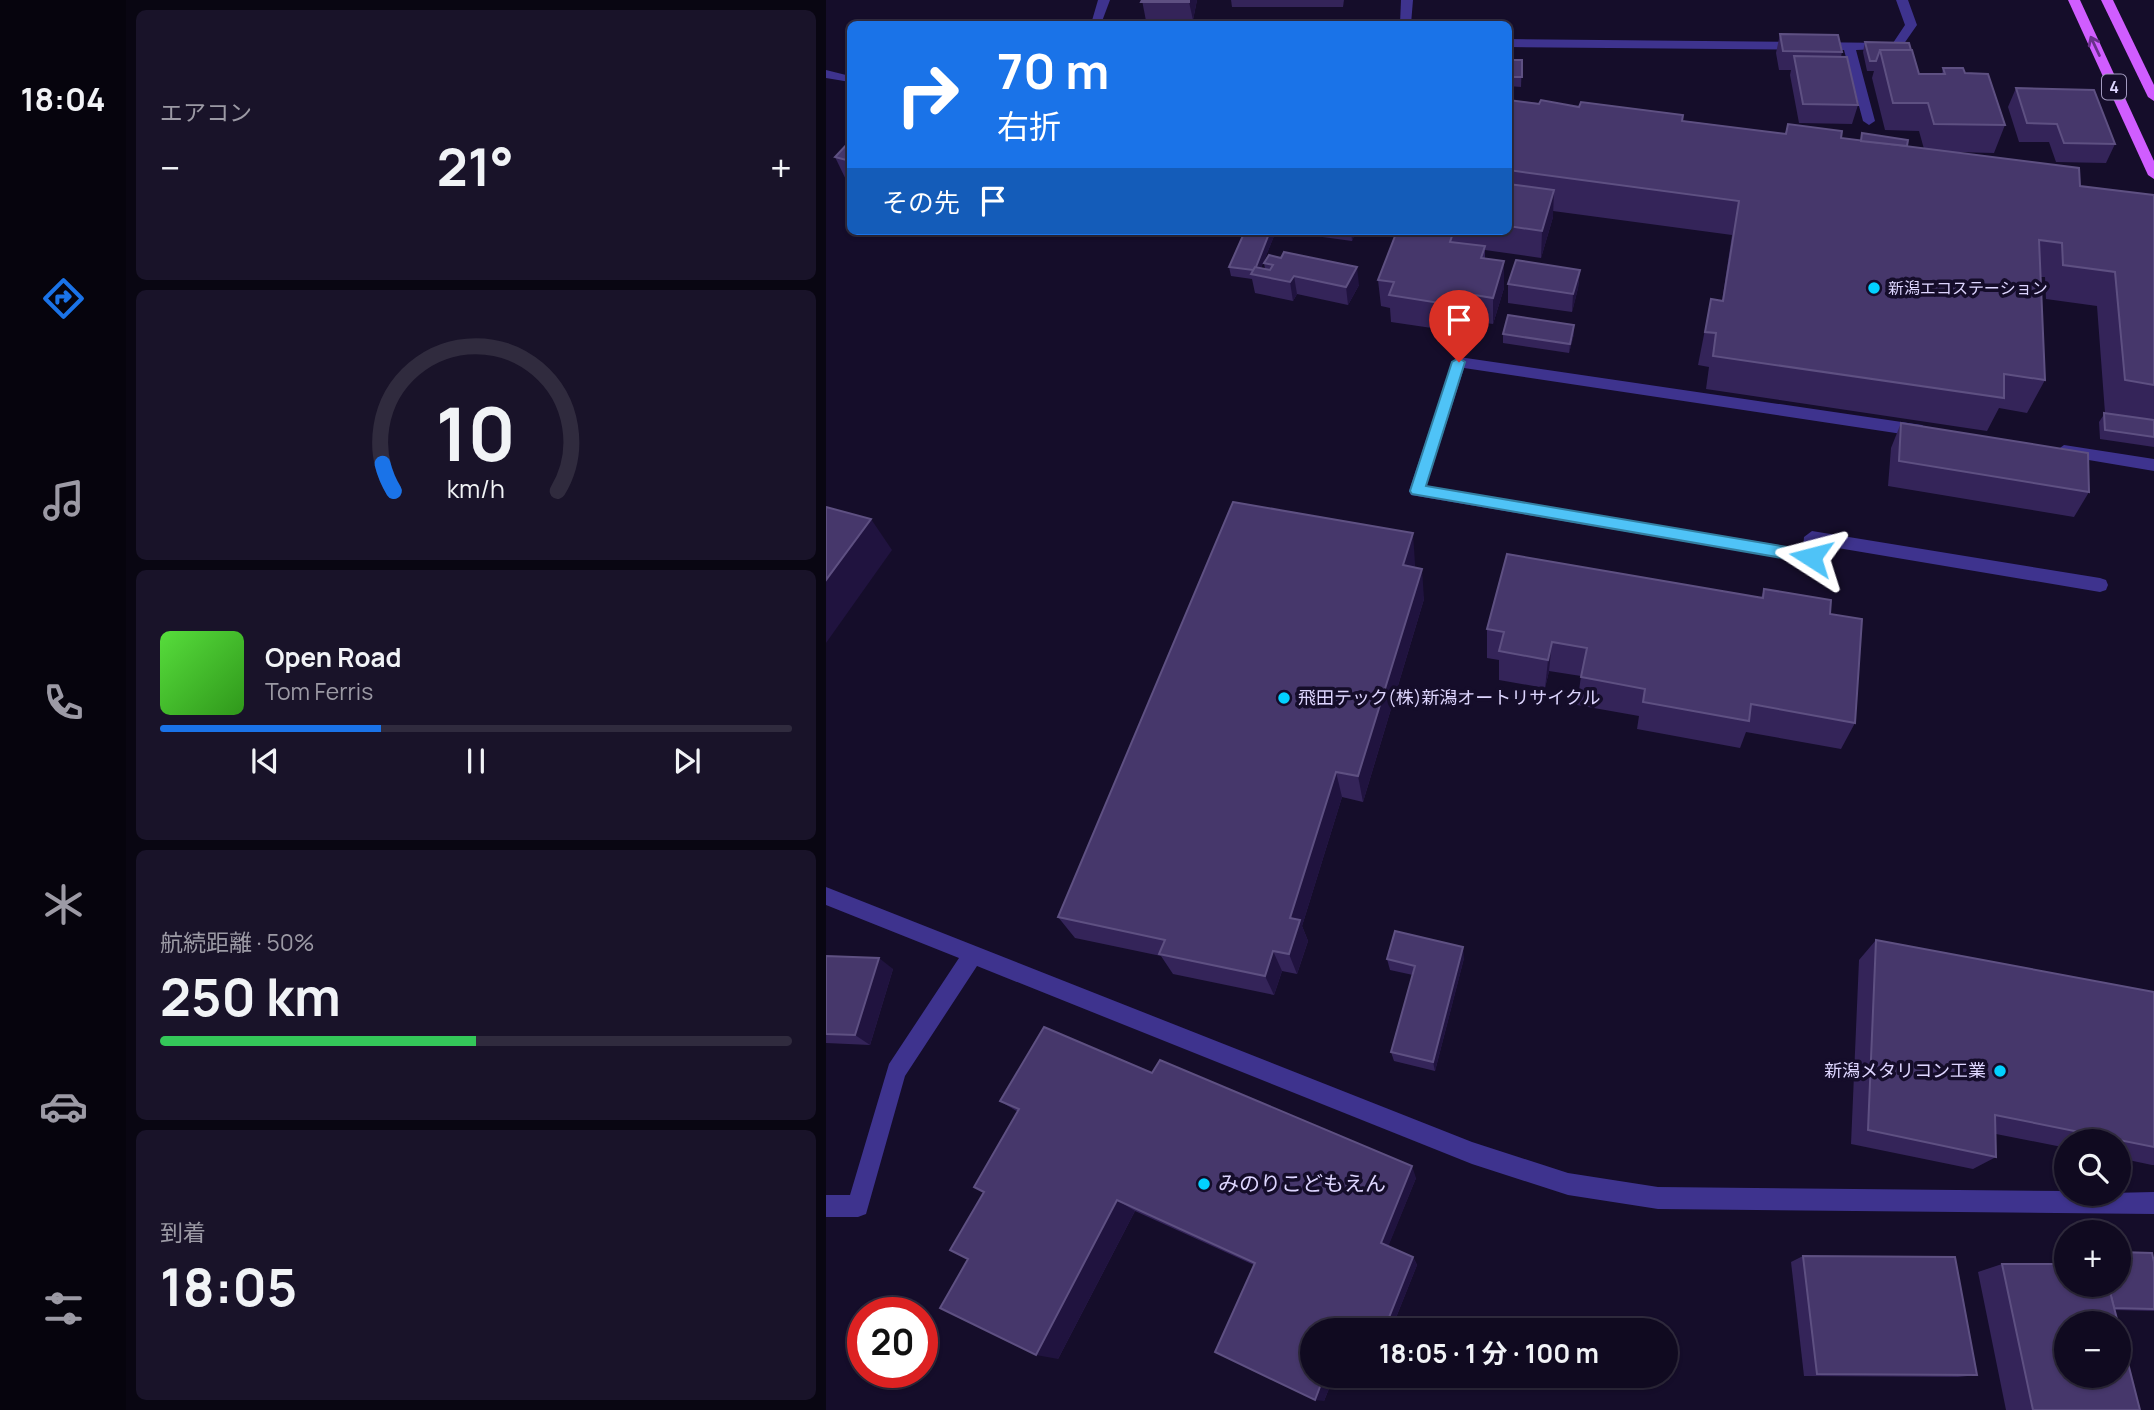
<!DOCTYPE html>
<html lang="ja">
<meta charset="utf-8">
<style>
:root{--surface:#100a20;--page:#191329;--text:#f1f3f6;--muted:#9c9aa5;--line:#302b3e;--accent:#1a73e8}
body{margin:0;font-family:Manrope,"Noto Sans JP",sans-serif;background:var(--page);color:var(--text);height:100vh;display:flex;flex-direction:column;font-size:26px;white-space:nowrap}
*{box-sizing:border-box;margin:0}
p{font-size:23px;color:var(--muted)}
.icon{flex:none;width:38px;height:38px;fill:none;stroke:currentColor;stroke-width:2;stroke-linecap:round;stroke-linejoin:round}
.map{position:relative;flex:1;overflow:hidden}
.panel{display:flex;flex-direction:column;gap:10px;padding:10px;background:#090612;width:700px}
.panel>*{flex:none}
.top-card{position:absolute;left:21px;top:21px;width:665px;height:214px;border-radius:10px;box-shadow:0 2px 5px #0004,0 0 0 2px var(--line);background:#1a73e8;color:#fff;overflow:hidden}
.fabs{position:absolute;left:1228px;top:1129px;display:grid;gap:14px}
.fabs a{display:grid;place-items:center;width:77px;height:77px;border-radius:50%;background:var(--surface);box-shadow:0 2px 5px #0004,0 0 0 2px var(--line);font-size:35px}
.speed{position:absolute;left:21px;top:1297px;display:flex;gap:14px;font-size:35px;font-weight:700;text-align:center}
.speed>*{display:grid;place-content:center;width:91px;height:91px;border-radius:50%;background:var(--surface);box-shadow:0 2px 5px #0004,0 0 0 2px var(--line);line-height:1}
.speed .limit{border:10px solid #d22;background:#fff;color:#111}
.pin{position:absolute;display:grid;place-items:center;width:60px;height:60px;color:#fff;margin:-72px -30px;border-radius:50% 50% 50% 0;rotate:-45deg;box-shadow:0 0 7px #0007}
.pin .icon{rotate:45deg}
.me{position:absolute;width:77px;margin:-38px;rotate:279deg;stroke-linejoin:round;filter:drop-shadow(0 0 5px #0008)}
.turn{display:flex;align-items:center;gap:24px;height:147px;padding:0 35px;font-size:32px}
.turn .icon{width:91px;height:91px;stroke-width:2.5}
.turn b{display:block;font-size:49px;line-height:60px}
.then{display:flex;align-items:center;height:66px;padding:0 35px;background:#0003;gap:14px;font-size:26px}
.big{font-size:52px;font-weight:700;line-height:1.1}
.panel .tile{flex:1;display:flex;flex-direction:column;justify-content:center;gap:10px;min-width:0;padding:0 24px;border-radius:10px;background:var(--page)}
.panel .dial{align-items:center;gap:0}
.dial svg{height:182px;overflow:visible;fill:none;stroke:var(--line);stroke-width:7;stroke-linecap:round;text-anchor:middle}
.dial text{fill:var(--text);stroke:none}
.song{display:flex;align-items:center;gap:21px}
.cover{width:84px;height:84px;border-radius:10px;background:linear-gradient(135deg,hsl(110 70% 55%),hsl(110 70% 35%))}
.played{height:7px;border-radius:4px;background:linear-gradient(90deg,var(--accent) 35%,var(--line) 35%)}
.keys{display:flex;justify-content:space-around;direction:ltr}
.heat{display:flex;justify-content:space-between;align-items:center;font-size:38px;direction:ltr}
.charge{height:10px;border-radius:5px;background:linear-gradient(90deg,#34c759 50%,var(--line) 0)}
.trip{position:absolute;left:474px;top:1318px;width:378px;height:70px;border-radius:35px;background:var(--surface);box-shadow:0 2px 5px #0004,0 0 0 2px var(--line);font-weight:700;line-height:70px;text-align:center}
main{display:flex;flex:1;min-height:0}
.dock{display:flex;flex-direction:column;width:126px;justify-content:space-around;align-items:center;background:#06040d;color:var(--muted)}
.dock .icon{width:49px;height:49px}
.dock .current{color:var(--accent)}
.dock b{font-size:32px;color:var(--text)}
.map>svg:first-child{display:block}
</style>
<main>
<nav class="dock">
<b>18:04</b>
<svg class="icon current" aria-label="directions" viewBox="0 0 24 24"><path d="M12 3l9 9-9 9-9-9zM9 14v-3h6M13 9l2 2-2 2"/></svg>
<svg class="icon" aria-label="music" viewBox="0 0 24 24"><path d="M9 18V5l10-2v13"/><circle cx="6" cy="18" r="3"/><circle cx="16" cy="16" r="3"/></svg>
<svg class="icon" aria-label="phone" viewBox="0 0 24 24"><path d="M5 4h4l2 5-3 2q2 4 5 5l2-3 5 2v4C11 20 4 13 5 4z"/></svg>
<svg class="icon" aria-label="climate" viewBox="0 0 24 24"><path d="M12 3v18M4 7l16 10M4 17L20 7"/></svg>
<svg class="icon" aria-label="car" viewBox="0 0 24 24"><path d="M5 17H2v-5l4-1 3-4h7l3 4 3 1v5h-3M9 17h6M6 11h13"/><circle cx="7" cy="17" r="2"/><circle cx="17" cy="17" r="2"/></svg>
<svg class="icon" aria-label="filters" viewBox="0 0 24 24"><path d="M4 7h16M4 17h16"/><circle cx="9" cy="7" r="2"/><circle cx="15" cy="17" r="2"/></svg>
</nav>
<section class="panel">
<div class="tile"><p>エアコン</p>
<div class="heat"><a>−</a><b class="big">21°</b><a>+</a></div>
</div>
<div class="tile dial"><svg viewBox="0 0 100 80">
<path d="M14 69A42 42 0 1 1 86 69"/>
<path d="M14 69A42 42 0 0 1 9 57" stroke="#1a73e8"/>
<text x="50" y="56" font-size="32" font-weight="700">10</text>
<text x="50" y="72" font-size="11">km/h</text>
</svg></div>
<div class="tile">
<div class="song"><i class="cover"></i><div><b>Open Road</b><p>Tom Ferris</p></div></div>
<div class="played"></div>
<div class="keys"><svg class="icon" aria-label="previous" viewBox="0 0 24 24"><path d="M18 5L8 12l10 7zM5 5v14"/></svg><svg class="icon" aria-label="pause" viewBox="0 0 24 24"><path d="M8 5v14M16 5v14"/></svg><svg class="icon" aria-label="next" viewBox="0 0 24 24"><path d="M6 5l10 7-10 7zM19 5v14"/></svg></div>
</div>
<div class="tile"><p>航続距離 · 50%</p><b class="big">250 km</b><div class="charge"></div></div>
<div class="tile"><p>到着</p><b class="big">18:05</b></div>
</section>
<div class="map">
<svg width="1328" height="1410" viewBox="0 0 1328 1410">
<rect width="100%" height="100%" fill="#150d2a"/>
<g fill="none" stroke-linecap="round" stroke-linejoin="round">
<g fill="#3e338e" fill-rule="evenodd">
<path d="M272,0H284L275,24H265Z"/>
<path d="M575,0H587L585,24H574Z"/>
<path d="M1070,0H1082L1091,25L1075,48L1030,50L1049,121L1043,125L1037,121L1018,50L682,47V39L1067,43L1079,25Z"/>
<path d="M0,70L24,76V82L0,78Z"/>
<path d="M633,357L1096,425L1104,431L1096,437L638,368L600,487L977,549L978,537L986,531L1274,578L1280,580L1282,585L1280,590L1274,592L994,545L993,557L985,563L585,495L583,491L626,362Z"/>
<path d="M1238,445L1328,459V471L1233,455L1230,451Z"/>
<path d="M0,887L646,1142L742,1173L832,1187L1241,1191V1194L1328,1192V1214L832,1209L742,1195L646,1164L151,966L79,1076L40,1214L32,1217H0V1195H24L63,1064L133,958L0,905Z"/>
</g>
<g fill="#d05dff" fill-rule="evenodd">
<path d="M1242,0H1254L1328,161V179L1322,175Z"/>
<path d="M1275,0H1287L1328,85V101L1322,97Z"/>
</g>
</g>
<g fill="#342459">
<path d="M316,0H371L367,20L320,21Z"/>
<path d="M405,0H518L517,7H406Z"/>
<path d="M954,34L1016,52L1015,57L1032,105L1026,124L973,123L964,75L965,70H953L950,53Z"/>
<path d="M1039,42L1093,74H1116L1117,68L1139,73L1179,125L1168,153L1128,152L1254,186L1328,195V447L1274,439L1273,422L1279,413L1271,306L1220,299L1219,277H1215L1219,380L1201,413L1173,408L1161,431L880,389L883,367L872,365L885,299L896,301L906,235L727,211V217L715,258L659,250V258L678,288L667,324L637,320L633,332L565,322L564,308L555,306L552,280L571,231H682V100L753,107L959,134L962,124L1015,138L1034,141L1036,133L1081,146L1098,149L1093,131L1059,130L1046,78L1048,71H1041L1037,52Z"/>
<path d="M682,60H696L695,87L682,86Z"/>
<path d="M1190,88L1289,144L1280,163L1230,162L1223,142H1193L1182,107Z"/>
<path d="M24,141V188L9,157Z"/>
<path d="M196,231H223L219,236Z"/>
<path d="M481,231H530L526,241L482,235Z"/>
<path d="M448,236L435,268L439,269L438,263L533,285L522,305L471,294L467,301L429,293L426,279L405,276L403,267Z"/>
<path d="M754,270L752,288L746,312L682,303V284Z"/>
<path d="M748,325V334L743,353L677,343V334Z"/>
<path d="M1075,423L1263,492L1248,517L1062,486L1065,448Z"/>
<path d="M589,564L588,567L598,599L537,802L516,797L476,926L482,941L471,974L456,971L448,995L347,974L335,956L249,938L232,917Z"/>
<path d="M938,589L1004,614L1029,723L1015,749L920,732L914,748L811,729L813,716L751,705L755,676L723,671L719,688L673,680V660L661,658V629L935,598Z"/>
<path d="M1050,940L1328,992V1165H1326L1293,1158V1141H1241V1148L1170,1134V1157L1147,1169L1025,1144L1033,960Z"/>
<path d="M0,956L67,969L44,1045L0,1043Z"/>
<path d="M638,958L609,1071L568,1061L565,1052L587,975L564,970L561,959Z"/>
<path d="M326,1073L590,1178L562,1246L587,1257L591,1265L565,1330H486V1376H508L498,1401L428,1265L309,1211L232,1359L142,1259L158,1192L192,1112L174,1101Z"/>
<path d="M977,1256L1151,1375L1132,1377L978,1376L965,1262Z"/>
<path d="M1328,1262V1311L1289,1310L1314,1410H1180L1152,1272L1176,1264Z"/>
</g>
<g fill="#20133f">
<path d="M363,0H371L367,20L363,2Z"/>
<path d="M728,190L727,217L715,258L716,231Z"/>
<path d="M217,231H223L219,236Z"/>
<path d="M444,231H447L448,236L432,276L429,270Z"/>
<path d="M525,231H530L526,241Z"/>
<path d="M678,261V288L667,324V298Z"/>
<path d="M531,267L533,285L522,305L520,287Z"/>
<path d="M754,270L752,288L746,312L747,294Z"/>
<path d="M468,276L471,294L467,301L464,282Z"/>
<path d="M637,293V320L633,332L632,306Z"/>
<path d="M748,325V334L743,353L744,344Z"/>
<path d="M45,519L66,550L0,643V580Z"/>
<path d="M587,533L589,564L580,596L577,565Z"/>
<path d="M596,569L598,599L537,802L532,776Z"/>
<path d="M726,642L723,671L719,688L722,660Z"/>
<path d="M510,772L516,797L476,926L482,941L471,974L463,954L464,918Z"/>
<path d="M637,947L638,958L609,1071L607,1062Z"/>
<path d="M447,951L456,971L448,995L439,976Z"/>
<path d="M53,958L67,969L44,1045L29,1035Z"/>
<path d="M586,1166L590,1178L560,1252L555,1243Z"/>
<path d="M291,1200L309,1211L232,1359L210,1355Z"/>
<path d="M587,1257L591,1265L565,1330H558Z"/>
<path d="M498,1376H508L498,1401L489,1400Z"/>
</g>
<g fill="#46376b" stroke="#5e5082" stroke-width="2">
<path d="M316,0H363V2H315Z"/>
<path d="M954,34L1012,35L1016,52L957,51Z"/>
<path d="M1039,42L1083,43L1085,50H1054L1050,61H1044Z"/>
<path d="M1054,50H1086L1093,74H1119L1117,68H1137L1139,73L1162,74L1179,125L1108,124L1102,103H1067Z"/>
<path d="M968,56L1021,57L1032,105L977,104Z"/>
<rect x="682" y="60" width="14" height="17"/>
<path d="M1190,88L1268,90L1289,144L1238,143L1231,124L1201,123Z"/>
<path d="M682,100L713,104L715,100L753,107L755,102L857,115L856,121L960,134L962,124L1016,131L1015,138L1253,168L1254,186L1328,195V385L1299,380L1289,272L1237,265L1236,243L1213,240L1219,380L1178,374V398L887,356L890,333L879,332L885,299L897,301L913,201L682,170Z"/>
<path d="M1036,133L1082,140L1081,146L1035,141Z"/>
<path d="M24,141V161L9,157Z"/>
<path d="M682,184L728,190L716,231L682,226Z"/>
<path d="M419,231H444L430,267L427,270L403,267Z"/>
<path d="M571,231H611L627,233L624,242L659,246L655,258L678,261L667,298L637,293L632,306L563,295L568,282L552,280Z"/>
<path d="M458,252L531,267L520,287L468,276L464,282L425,274L429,267L444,270L447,265L438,263L443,255L455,258Z"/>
<path d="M690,260L754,270L747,294L682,284Z"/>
<path d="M682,315L748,325L744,344L677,334Z"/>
<path d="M1278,413L1328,420V437L1279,430Z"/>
<path d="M1075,423L1262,453L1263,492L1073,461Z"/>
<path d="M407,502L587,533L577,565L596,569L532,776L510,772L464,918L474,920L463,954L447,951L439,976L333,954L339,940L232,917Z"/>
<path d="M0,507L45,519L0,580Z"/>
<path d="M681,554L937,598L938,589L1005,600L1004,614L1036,619L1029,723L925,704L923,721L817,702L819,689L755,677L761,648L726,642L722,660L673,651L678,632L661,629Z"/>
<path d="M569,931L637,947L607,1062L565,1052L589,966L561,959Z"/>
<path d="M1050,940L1328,992V1147L1169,1115L1170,1157L1042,1130Z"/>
<path d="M0,956L53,958L29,1035L0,1034Z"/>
<path d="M218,1027L326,1073L334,1060L586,1166L555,1243L587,1257L558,1330H486V1376H498L489,1400L389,1352L429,1263L291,1200L210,1355L114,1308L142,1259L124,1250L158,1192L148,1187L193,1109L174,1101Z"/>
<path d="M1293,1252L1326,1253L1328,1262V1309L1288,1308L1282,1284H1293Z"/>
<path d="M977,1256L1129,1257L1151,1375L991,1374Z"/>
<path d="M1176,1264H1241V1284H1282L1292,1323H1241V1376H1293V1328L1314,1410H1207Z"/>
</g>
<defs><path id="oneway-shaft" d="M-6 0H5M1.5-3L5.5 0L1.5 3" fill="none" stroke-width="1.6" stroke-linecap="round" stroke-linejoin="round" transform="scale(1.75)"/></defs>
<use stroke="#69318a" href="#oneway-shaft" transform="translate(1269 46) rotate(-115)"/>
<path fill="#4fc3f7" stroke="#337fa1" stroke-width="2" d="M633,358L639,362L600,486L985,551L993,557L990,561L985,563L586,494L584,491L626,362Z"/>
<g fill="#02d1ff" stroke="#150d2a" stroke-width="2.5">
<circle cx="1048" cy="288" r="7"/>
<circle cx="458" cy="698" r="7"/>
<circle cx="1174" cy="1071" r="7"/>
<circle cx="378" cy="1184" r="7"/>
</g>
<g text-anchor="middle" stroke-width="7" stroke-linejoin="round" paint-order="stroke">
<rect fill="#150d2a" stroke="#a29abf" stroke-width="2" x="1276" y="74.5" width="24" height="25" rx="5"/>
<g font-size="16" font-weight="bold" fill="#ded6ff">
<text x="1288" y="93">4</text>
</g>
<g font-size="16" fill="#ded6ff" stroke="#150d2a" text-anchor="start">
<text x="1062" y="294">新潟エコステーション</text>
</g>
<g font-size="18" fill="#ded6ff" stroke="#150d2a" text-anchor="start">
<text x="472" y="704">飛田テック(株)新潟オートリサイクル</text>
<text x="1160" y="1077" text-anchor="end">新潟メタリコン工業</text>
</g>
<g font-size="21" fill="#ded6ff" stroke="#150d2a" text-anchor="start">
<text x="392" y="1191">みのりこどもえん</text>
</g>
</g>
</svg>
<div class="fabs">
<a><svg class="icon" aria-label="search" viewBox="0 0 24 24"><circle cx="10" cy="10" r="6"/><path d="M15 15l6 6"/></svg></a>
<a>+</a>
<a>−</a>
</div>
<div class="speed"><div class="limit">20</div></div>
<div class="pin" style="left:633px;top:362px;background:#d93025"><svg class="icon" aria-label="arrive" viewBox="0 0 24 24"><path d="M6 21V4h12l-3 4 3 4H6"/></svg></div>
<svg class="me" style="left:985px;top:557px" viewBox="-20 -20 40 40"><path d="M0-17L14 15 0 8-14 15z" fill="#4fc3f7" stroke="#fff" stroke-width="4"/></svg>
<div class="trip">18:05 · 1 分 · 100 m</div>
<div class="top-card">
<div class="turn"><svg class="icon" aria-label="right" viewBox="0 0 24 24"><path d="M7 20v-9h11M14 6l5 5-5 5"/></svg><div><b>70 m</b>右折</div></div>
<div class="then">その先<svg class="icon" aria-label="arrive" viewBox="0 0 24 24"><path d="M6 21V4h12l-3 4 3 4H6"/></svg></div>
</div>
</div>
</main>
